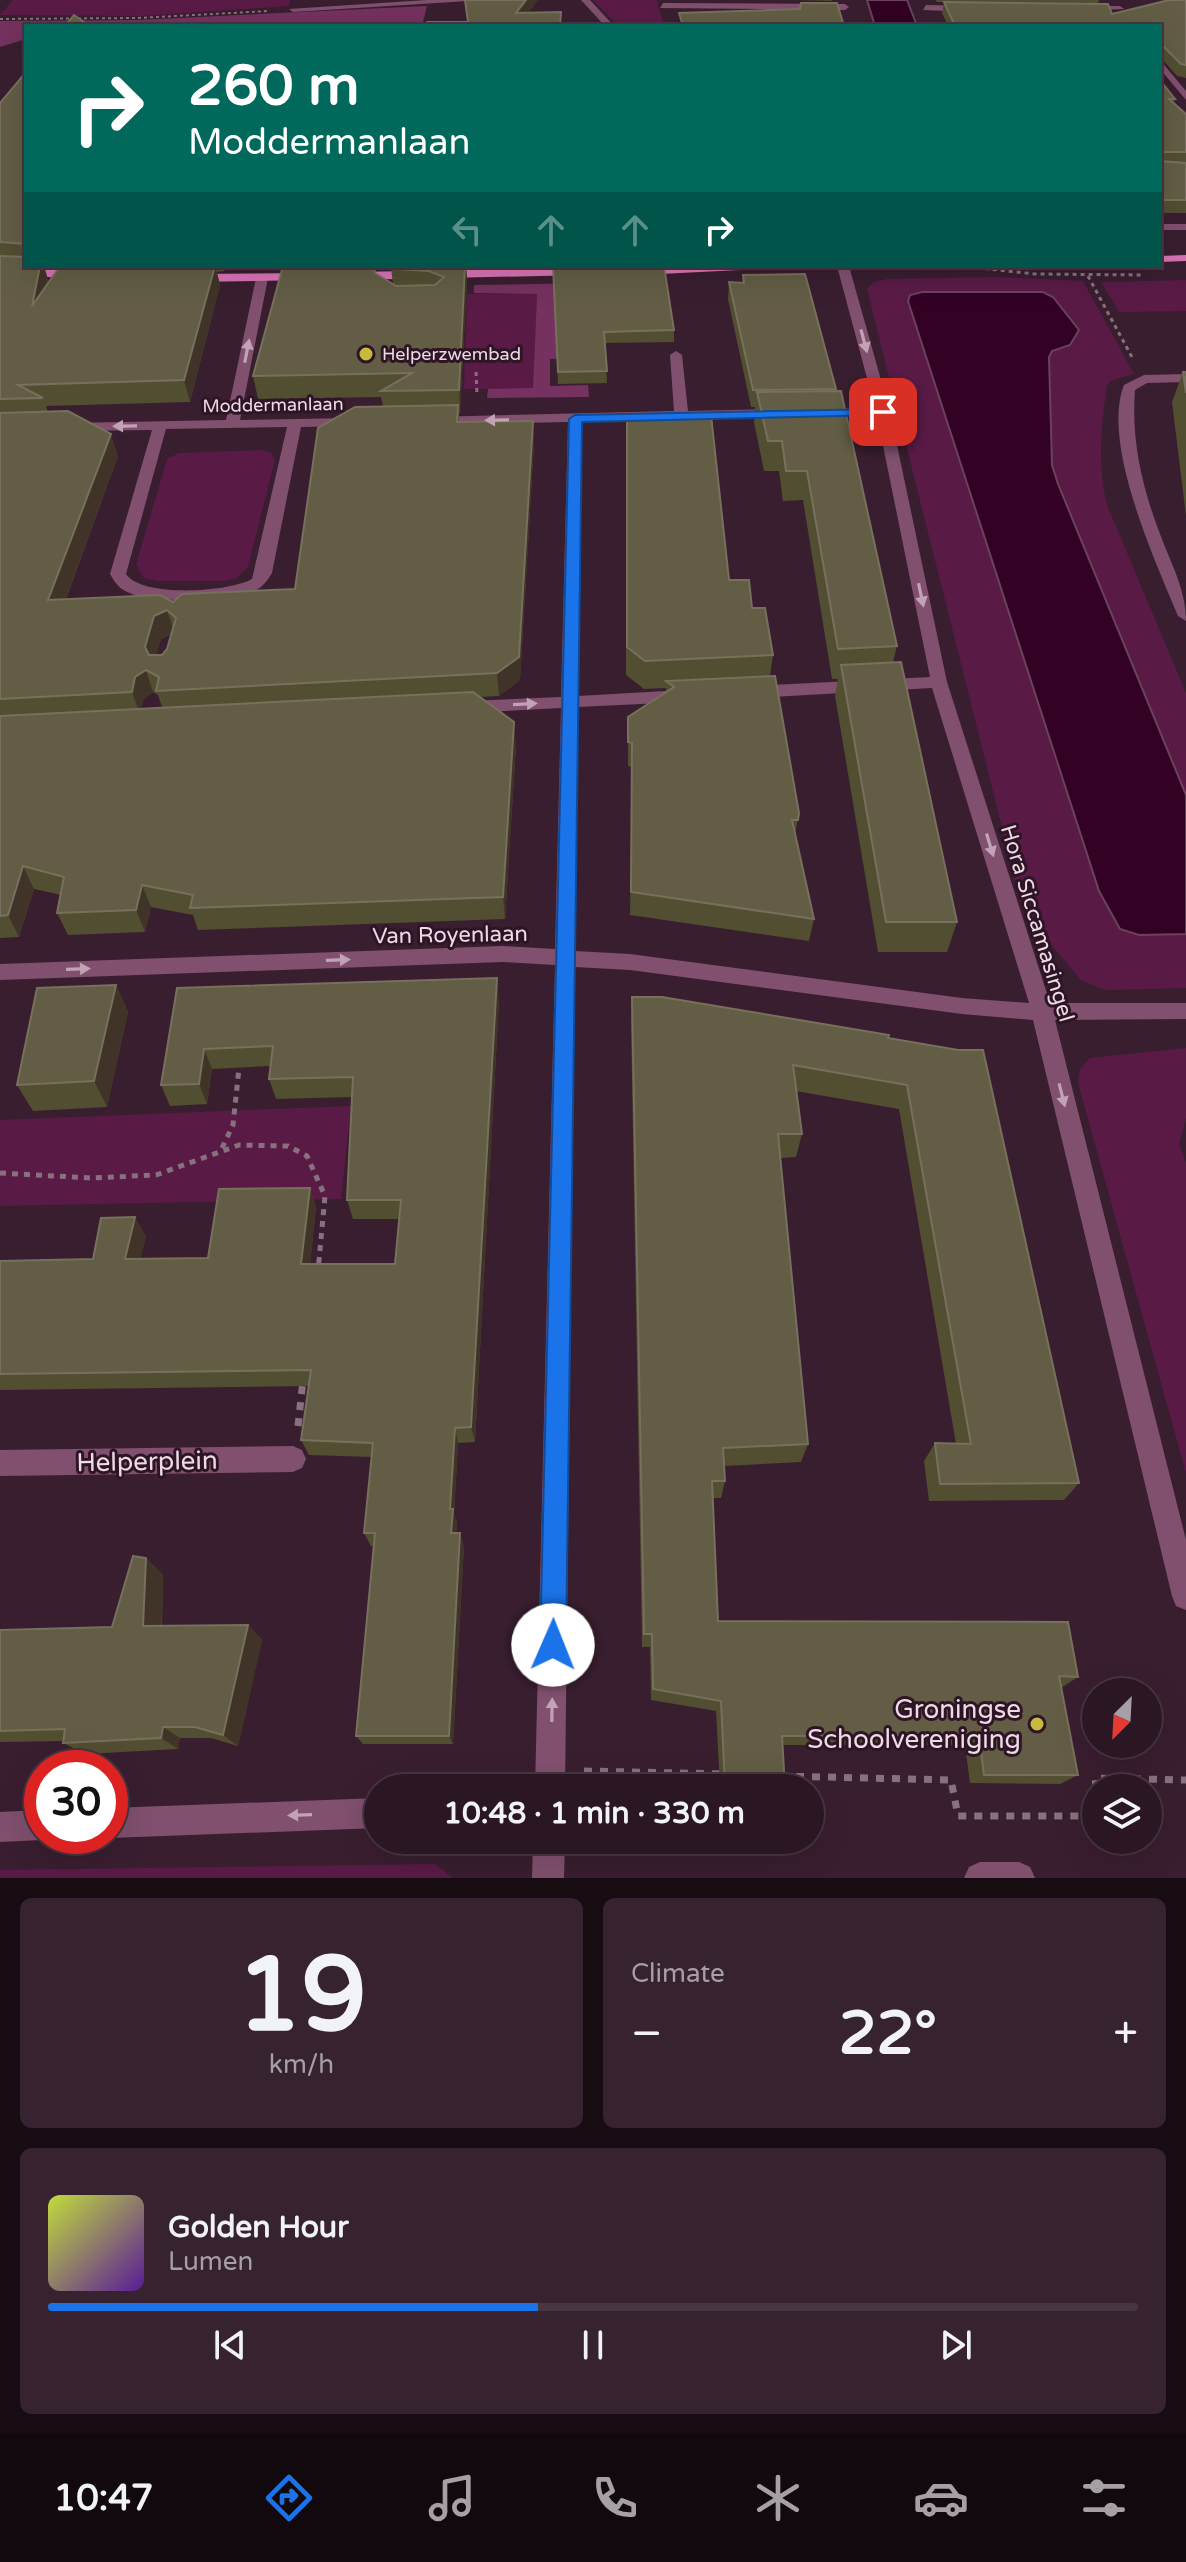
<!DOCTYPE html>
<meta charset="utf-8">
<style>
:root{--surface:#2b1623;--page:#372330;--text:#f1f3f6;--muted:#a69fa6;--line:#473541;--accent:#1a73e8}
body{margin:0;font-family:"Varela Round",sans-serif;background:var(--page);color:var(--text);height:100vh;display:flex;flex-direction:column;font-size:30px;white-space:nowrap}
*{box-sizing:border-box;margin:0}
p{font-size:26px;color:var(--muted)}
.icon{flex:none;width:44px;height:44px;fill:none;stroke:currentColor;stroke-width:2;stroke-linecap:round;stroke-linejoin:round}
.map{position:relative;height:1878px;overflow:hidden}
.side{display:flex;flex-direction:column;gap:20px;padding:20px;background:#180c13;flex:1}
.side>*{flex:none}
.guide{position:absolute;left:24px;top:24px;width:1138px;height:244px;border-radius:0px;box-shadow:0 8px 32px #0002,0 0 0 2px var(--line);background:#00695c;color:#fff;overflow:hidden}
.needle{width:52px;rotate:204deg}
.controls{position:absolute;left:1082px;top:1678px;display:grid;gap:16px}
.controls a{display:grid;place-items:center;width:80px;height:80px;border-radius:50%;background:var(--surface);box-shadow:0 8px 32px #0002,0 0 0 2px var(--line);font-size:40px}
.speed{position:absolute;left:24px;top:1750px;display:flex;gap:16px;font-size:40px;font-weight:700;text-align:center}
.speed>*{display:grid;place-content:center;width:104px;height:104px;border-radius:50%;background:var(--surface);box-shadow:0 8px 32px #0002,0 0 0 2px var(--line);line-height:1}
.speed .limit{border:12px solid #d22;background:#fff;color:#111}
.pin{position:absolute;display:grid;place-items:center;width:68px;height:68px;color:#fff;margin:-34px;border-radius:16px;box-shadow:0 4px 12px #0006}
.me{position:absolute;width:88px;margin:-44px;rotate:1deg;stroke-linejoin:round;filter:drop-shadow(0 0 6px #0008)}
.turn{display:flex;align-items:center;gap:28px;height:168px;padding:0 32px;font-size:36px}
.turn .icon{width:104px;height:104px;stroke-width:2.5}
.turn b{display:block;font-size:56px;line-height:68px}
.lanes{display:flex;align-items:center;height:76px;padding:0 32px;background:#0003;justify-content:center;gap:40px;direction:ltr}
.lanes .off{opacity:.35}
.big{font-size:60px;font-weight:700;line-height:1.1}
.side .tile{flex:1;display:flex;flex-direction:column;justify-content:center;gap:12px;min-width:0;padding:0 28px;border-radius:12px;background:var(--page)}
.side .dial{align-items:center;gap:0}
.dial b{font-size:104px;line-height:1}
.song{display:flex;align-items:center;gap:24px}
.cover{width:96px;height:96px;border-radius:12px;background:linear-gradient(135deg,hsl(70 70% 55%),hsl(270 70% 35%))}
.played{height:8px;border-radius:4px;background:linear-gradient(90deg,var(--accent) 45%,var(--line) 45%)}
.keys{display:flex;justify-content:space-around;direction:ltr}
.heat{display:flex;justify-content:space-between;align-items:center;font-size:44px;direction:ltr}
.side .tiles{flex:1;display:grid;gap:20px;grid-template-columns:1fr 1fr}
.tile:last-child{grid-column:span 2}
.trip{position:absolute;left:364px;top:1774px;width:460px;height:80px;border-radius:40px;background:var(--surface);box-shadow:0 8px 32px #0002,0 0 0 2px var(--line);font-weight:700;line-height:80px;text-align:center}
.dock{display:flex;height:128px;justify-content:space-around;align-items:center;background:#11090e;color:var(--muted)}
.dock .icon{width:56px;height:56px}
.dock .current{color:var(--accent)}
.dock b{font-size:36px;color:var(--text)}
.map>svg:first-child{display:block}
</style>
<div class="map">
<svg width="1186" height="1878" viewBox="0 0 1186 1878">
<rect width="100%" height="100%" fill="#391e2f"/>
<g fill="#591b46">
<path d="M13,0H290L289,6L143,16L0,15Z"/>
<path d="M593,0H657L664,26H618Z"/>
<path d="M999,277L1083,281L1134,374L1112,380L1107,385C1101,428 1097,463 1107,505L1186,693V795L1058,484L1052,465L1049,357L1052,351L1070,345L1065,312L1043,292H922L910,296L908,301L1099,891C1123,940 1136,935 1186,934V988L1105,990L1081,980L1023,911L867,289L874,282L887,279Z"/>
<path d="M1186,280V311L1119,312L1101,282Z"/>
<path d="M537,293L533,389H464L467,294Z"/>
<path d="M263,450L271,453L275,460L248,567L236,578L225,581H157L144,578L136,565L167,459L179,453Z"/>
<path d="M1186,1048V1118L1179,1143L1186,1163V1473L1078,1083L1080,1069L1090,1058Z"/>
<path d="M351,1106L341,1199L0,1206V1120Z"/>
<path d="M435,1864L453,1878H0V1870Z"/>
</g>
<g fill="#75315f">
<path d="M427,6L422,26H26V39L0,47V21L136,20Z"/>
<path d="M590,283L583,358L550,359V386L588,385L589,397L487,398L488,389L533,388L537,294L474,293V285Z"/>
</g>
<g fill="#320124" stroke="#6a425e" stroke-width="2">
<path d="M867,0H907L917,26H875Z"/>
<path d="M922,292H1043L1053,297L1079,330L1070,345L1052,351L1049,357L1052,465L1058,484L1186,795V934L1139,935L1120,929L1099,891L908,301L910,295Z"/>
</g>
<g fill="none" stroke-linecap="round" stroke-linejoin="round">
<path stroke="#88717f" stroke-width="2" stroke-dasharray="3 3" stroke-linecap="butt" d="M0,19L138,18L269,11"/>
<g stroke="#88717f" stroke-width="3" stroke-dasharray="4 4" stroke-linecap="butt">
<path d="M961,266L1035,274L1144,275"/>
<path d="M1088,276L1133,359"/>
<path d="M476,372L477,395"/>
</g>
<g stroke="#88717f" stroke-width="5" stroke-dasharray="6 6" stroke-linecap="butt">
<path d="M222,1148L233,1125L239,1068"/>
<path d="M0,1173L91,1178L156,1175L239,1145L288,1146L307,1156L325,1196L318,1271"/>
</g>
<g stroke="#88717f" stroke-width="7" stroke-dasharray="8 8" stroke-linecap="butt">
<path d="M298,1426L303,1380"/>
<path d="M584,1771L726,1774"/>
<path d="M780,1776L951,1780L958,1816H1096"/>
<path d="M1096,1788L1095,1778L1186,1780"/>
</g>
<g fill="#80506e" fill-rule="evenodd">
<path d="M427,0H484L293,12L289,9Z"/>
<path d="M581,0H590L614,26H605Z"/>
<path d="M663,3L845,4L849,7L845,10L660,8Z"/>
<path d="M926,5L970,6L974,9L970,12L923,10Z"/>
<path d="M1082,6H1120L1124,9L1079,11Z"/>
<path d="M1160,60L1186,91V100L1160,69Z"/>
<rect x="1160" y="224" width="26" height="6"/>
<path d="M837,266H849L890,412L947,682L1050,1003H1186V1019L1055,1020L1186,1540V1610L1176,1606L1172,1596L1033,1020L962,1014L630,970L575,967L565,1788H535L555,965L503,962L0,980V964L503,946L555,949L561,708L467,713L458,707L467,701L561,697L568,422L432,425L425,421L432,417L674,411L670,355L676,351L682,355L688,411L780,409L787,413L780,417L582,422L578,696L683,690L692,696L683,702L578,707L575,951L630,954L962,998L1029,1003L932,688L751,698L743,692L751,686L930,677L877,416L820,417L813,413L820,409L875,408Z"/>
<path d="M262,274L268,278L240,420L352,418L359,422L352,426L301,427L272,573C267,581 263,587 254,591C228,601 145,606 122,589C117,586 113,579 110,574L152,430L72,431L65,427L72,423L226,420L256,278ZM287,427L252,579C229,592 142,598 126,574L166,429Z"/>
<path d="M1186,374V382L1147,383L1135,390C1131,440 1142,487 1160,534C1171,564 1186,589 1186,621L1178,616C1155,560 1101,444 1124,385L1144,375Z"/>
<path d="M293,1446L302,1450L306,1459L302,1468L293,1472L0,1476V1450Z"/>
<path d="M378,1798V1828L110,1838L104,1836H110V1808Z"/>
<path d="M42,1810V1836H53L42,1840L0,1842V1812Z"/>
<path d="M533,1840H565L564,1878H532Z"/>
<path d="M980,1862H1019L1030,1867L1035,1878H964L969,1867Z"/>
</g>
<g fill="#d673b3" fill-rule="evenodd">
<path d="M1186,255V261L1160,262V256Z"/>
<path d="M0,266L80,271L86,275L80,279L0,274Z"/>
<path d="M669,266H746L740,270L640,275L634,271L640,267Z"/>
<path d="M580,268L586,272L584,275L352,280L346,276L352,272Z"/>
<path d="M308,273L314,277L312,280L192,282L186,278L192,274Z"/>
</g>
</g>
<g fill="#514e31" fill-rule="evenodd">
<path d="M800,0H832V1Z"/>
<path d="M936,0H1099L1098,3L937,2Z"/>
<path d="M1186,0V78L1177,76L1162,59L1160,67V26H948L942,13L944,2L1112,14Z"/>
<path d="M26,72V266L48,279V284L60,266H226L224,271L217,272L220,285L190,402L46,406L48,412L118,456L66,599L173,602L295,589L383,406L381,397L258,399L253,376L283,266H466L467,280L460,413H459V422L533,421L534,443L520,680L499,696L480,697L516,745L505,919L198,930L193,915L151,907L145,932L68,935L57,913L61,895L34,889L19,937L0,938V103ZM374,268H391L393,284L375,273ZM171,634L167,649L162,655H156L161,639ZM153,692L158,695L162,707L141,708L143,700Z"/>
<path d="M1160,80L1175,99L1174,102L1186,114V213H1160Z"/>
<path d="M553,266L674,330V342L605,343L607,383L558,384Z"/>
<path d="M743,275L836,389L897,646L893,662L957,922L947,952H878L835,696L838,679H832L803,500L783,501L779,471H764L754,422L755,407H751L728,299L729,282L742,283Z"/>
<path d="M1183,372H1186V516L1172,402Z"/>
<path d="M626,441L729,580L752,608L773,655L770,676L799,813L795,834L814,919L809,941L630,915L632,767L628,766V717L666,693V688L644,689L626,675Z"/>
<path d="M116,985L128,1012L107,1107L33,1111L17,1085Z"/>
<path d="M177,988L499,999L475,1442L458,1443L454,1514L457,1522L456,1533L464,1546L453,1744H363L356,1736L374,1546H371L364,1533L372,1457L309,1455L301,1440L309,1386L0,1390V1261L93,1259L146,1236L140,1259L208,1258L310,1188L316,1207L310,1264H395L399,1219H353L347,1200L352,1097L276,1099L269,1079L271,1066L212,1069L207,1104L170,1106L161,1085Z"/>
<path d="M632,997L888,1038L1079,1483L1064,1500L929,1501L924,1461L935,1443L956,1444L899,1109L796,1091L802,1134L796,1157L780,1158L808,1444L801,1462L724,1466L725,1481L721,1498H713L718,1621L1078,1677L1061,1688L1078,1775L1060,1784L970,1783L965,1745H783L785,1788H720L716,1711L651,1700L650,1647H642L631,1022Z"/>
<path d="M146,1558L163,1575L162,1626L248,1625L262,1640L238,1746L211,1738H180L178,1749L85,1754L63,1743V1741L0,1742V1630L112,1627Z"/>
</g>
<g fill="#403428">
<path d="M526,0H538L519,26L516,13Z"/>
<path d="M40,266H44L48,279L39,328L32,306Z"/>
<path d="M215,266L220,285L190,402L184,380Z"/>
<path d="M465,266H466L467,280L460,413L459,390Z"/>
<path d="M533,421L534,443L520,680L499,696L497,673Z"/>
<path d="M111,434L118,456L57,622L48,600Z"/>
<path d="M167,610L174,632L161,639L152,670L145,647L154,616Z"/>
<path d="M146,670L153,692L143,700L140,715L132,692L135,677Z"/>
<path d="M514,722L516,745L505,919L503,897Z"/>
<path d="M23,866L34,889L19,937L8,915Z"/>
<path d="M142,885L151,907L145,932L136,910Z"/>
<path d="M497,978L499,999L475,1442L471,1427Z"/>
<path d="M116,985L128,1012L107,1107L94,1081Z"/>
<path d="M204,1049L212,1069L207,1104L199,1084Z"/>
<path d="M310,1188L316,1207L308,1282L301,1264Z"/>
<path d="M135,1217L146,1236L136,1277L125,1259Z"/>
<path d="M455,1428L458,1443L454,1514L457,1522L455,1546L451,1533L450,1509Z"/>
<path d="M460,1533L464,1546L453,1744L449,1736Z"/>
<path d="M146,1558L163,1575L161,1641L143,1626Z"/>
<path d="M248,1625L262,1640L238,1746L223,1735Z"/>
<path d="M163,1727L180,1738L178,1749L161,1738Z"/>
</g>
<g fill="#625d44" stroke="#77705d" stroke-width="2" fill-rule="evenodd">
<path d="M465,0H526L516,13L561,12L560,26H425L427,22H468Z"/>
<path d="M1169,0H1186V65L1181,64L1163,46L1160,49L1162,60H1160V26H955L944,2L1108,4L1112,14Z"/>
<path d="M801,3H837L844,26H683L679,13L800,9Z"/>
<path d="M74,15L87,24L86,26H65Z"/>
<path d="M26,72V244L0,242V103Z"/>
<path d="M1160,80L1175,99H1169L1186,114V152H1164L1161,161L1186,163V200H1160Z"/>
<path d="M0,256L26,257V266H40L32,306L60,266H215L184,380L18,385L43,398L0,399Z"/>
<path d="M283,266H374L375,273L396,286L435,285L444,277L429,271L396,269L391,266H465L459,390L381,391L412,373L253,376Z"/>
<path d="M553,266H664L674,330L604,332L607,371L558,372Z"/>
<path d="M805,274L836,389L753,390L729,282L744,283L743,275Z"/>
<path d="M1183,372H1186V393Z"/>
<path d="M841,391L897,646L838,649L807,471H786L782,441H768L757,392Z"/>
<path d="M458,405L457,422L533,421L519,657L497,673L156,691L159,677L146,670L135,677L132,692L0,699V413L68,411L111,434L48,600L160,595L173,602L182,594L295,589L318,428L355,407ZM167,610L176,618L167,649L162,655H149L145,647L154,616Z"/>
<path d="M627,414L711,415L729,580H749L752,608H765L773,655L645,661L627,647Z"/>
<path d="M901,662L957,922H886L841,665Z"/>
<path d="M775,676L799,813L798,820H792L814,919L631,892L632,743L628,742V717L674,687L666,681Z"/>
<path d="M473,692L514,722L503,897L190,908L193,895L142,885L136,910L57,913L64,877L23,866L8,915L0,916V716Z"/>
<path d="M497,978L471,1427L455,1428L450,1509H453L451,1533H460L449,1736H356L375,1533H364L373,1443L301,1440L311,1370L0,1374V1261L93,1259L101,1218L135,1217L125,1259L208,1258L219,1189L310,1188L301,1264H395L401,1200H347L353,1077L269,1079L273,1046L204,1049L199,1084L161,1085L177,988Z"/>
<path d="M116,985L94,1081L17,1085L37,988Z"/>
<path d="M632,997H662L889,1035L888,1038L958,1050H983L1079,1483L940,1484L935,1443L971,1444L907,1085L793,1065L802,1134H778L808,1444L723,1448L725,1481H712L718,1621L1068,1622L1078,1677L1059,1676L1078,1775H984L979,1736H782L785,1788H725L721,1701L653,1689L652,1634H644Z"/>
<path d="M133,1556L146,1558L143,1626L248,1625L223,1735L195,1727H163L161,1738L63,1743L65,1729L0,1731V1630L112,1627Z"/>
</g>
<defs><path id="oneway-solid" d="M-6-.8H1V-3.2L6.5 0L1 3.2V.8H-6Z" transform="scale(2)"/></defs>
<g fill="#c1a3b5">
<use href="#oneway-solid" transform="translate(864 341) rotate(75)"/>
<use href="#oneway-solid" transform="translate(247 351) rotate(-79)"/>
<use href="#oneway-solid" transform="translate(497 420) rotate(179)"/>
<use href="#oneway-solid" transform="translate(125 426) rotate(179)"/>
<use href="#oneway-solid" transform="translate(921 595) rotate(78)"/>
<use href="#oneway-solid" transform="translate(525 704) rotate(-3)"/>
<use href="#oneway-solid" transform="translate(990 845) rotate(73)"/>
<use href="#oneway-solid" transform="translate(338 960) rotate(-2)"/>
<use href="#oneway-solid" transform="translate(78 969) rotate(-2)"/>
<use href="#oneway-solid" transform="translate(1062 1095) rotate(76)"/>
<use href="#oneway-solid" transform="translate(552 1710) rotate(-89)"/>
<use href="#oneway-solid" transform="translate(300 1815) rotate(178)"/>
</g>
<path fill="#1a73e8" stroke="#114b97" stroke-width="2" d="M883,409L887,410V415L582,422L566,1645L562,1654L553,1658L544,1654L540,1645L569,419L575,415Z"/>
<g fill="#c6bb3c" stroke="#2e1525" stroke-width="3">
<circle cx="366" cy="354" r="8"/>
<circle cx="1037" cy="1724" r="8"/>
</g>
<g text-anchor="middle" stroke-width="6" stroke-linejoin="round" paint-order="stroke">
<g font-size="18" fill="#eddae5" stroke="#2e1525" text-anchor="start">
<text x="382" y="360">Helperzwembad</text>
</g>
<g font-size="18" fill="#eddae5" stroke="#2e1525">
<text transform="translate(273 405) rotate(-1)" y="6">Moddermanlaan</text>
</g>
<g font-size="22" fill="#eddae5" stroke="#2e1525">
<text transform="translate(1038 923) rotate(73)" y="8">Hora Siccamasingel</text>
<text transform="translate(450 934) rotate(-1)" y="8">Van Royenlaan</text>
</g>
<g font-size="26" fill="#eddae5" stroke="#2e1525">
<text transform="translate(147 1461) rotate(-1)" y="9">Helperplein</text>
</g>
<g font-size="26" fill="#eddae5" stroke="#2e1525" text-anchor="end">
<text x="1021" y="1718">Groningse<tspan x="1021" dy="30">Schoolvereniging</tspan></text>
</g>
</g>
</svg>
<div class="controls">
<a><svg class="needle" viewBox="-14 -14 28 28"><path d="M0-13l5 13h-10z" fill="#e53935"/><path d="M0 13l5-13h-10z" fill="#a69fa6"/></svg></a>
<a><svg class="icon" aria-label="layers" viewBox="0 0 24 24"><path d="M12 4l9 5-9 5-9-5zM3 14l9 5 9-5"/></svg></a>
</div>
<div class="speed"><div class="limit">30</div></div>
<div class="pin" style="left:883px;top:412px;background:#d93025"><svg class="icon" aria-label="arrive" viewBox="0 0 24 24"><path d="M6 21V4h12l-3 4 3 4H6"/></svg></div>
<svg class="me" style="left:553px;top:1645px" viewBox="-20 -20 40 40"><circle r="19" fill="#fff"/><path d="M0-13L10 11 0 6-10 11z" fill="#1a73e8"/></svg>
<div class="trip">10:48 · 1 min · 330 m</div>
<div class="guide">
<div class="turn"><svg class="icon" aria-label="right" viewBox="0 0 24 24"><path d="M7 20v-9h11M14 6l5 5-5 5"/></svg><div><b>260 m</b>Moddermanlaan</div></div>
<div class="lanes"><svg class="icon off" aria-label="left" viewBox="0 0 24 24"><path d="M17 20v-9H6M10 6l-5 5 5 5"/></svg><svg class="icon off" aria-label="ahead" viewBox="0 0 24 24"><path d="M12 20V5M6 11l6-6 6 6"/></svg><svg class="icon off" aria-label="ahead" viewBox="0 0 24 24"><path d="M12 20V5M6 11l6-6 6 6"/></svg><svg class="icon" aria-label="right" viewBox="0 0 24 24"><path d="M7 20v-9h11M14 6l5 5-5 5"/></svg></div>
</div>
</div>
<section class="side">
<div class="tiles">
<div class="tile dial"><b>19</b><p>km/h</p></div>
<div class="tile"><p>Climate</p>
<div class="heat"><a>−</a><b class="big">22°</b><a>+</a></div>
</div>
<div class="tile">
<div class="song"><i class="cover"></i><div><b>Golden Hour</b><p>Lumen</p></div></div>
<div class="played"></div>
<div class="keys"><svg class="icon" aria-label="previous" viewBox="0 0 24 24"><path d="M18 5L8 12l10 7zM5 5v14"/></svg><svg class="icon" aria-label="pause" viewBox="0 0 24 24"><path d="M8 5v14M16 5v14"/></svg><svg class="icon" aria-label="next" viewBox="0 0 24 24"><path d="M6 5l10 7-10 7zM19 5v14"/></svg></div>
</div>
</div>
</section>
<nav class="dock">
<b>10:47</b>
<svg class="icon current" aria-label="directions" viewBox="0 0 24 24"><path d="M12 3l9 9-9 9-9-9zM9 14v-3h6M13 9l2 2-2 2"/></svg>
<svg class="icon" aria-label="music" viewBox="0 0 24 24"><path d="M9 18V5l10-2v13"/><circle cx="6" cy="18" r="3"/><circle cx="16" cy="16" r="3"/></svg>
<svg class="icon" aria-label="phone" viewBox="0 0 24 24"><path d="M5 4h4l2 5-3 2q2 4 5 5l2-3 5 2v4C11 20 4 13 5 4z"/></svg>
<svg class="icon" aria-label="climate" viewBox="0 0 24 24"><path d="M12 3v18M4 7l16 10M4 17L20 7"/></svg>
<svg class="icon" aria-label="car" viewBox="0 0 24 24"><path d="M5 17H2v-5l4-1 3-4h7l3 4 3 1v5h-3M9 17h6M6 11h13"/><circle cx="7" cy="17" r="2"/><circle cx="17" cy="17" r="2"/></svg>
<svg class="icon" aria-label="filters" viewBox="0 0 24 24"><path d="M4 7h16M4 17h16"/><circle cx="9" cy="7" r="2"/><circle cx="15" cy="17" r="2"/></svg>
</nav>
